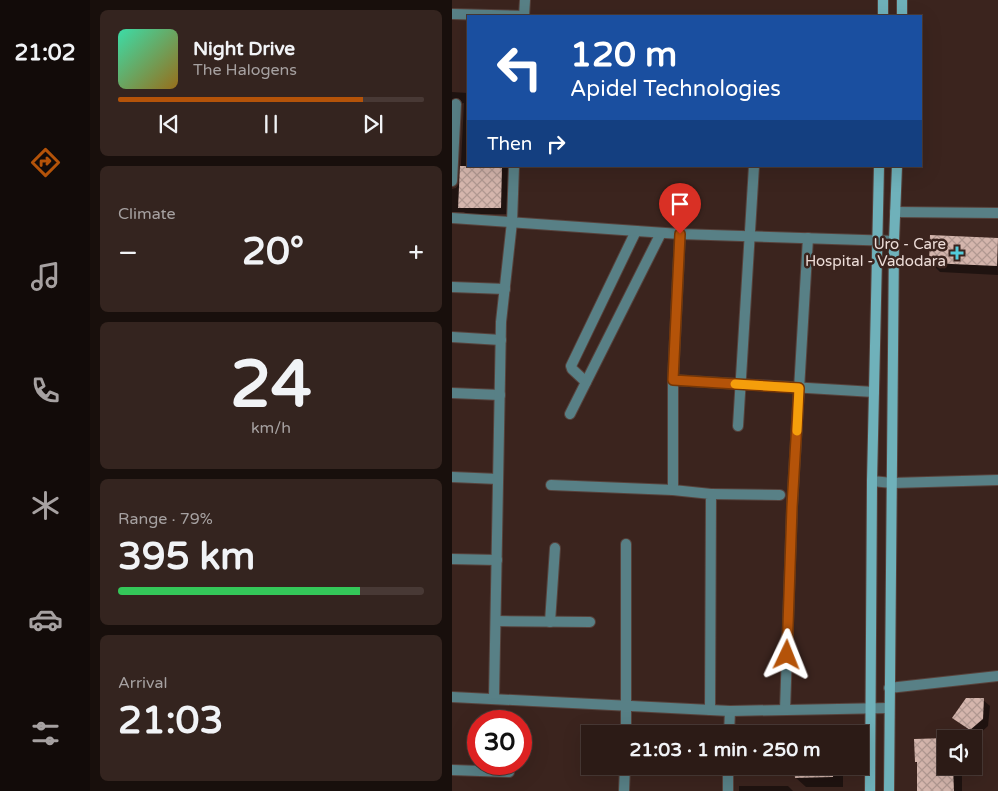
<!DOCTYPE html>
<meta charset="utf-8">
<style>
:root{--surface:#2c1b16;--page:#34241f;--text:#f1f3f6;--muted:#a6a1a1;--line:#483935;--accent:#b45309}
body{margin:0;font-family:"Varela Round",sans-serif;background:var(--page);color:var(--text);height:100vh;display:flex;flex-direction:column;font-size:19px;white-space:nowrap}
*{box-sizing:border-box;margin:0}
p{font-size:16px;color:var(--muted)}
.icon{flex:none;width:28px;height:28px;fill:none;stroke:currentColor;stroke-width:2;stroke-linecap:round;stroke-linejoin:round}
.map{position:relative;flex:1;overflow:hidden}
.drawer{display:flex;flex-direction:column;gap:10px;padding:10px;background:#180f0c;width:362px}
.drawer>*{flex:none}
.guide{position:absolute;left:15px;top:15px;width:455px;height:152px;border-radius:0px;box-shadow:0 5px 20px #0002,0 0 0 1px var(--line);background:#1a4fa0;color:#fff;overflow:hidden}
.controls{position:absolute;left:485px;top:730px;display:grid;gap:10px}
.controls a{display:grid;place-items:center;width:45px;height:45px;border-radius:0px;background:var(--surface);box-shadow:0 5px 20px #0002,0 0 0 1px var(--line);font-size:25px}
.speed{position:absolute;left:15px;top:710px;display:flex;gap:10px;font-size:25px;font-weight:700;text-align:center}
.speed>*{display:grid;place-content:center;width:65px;height:65px;border-radius:50%;background:var(--surface);box-shadow:0 5px 20px #0002,0 0 0 1px var(--line);line-height:1}
.speed .limit{border:8px solid #d22;background:#fff;color:#111}
.pin{position:absolute;display:grid;place-items:center;width:42px;height:42px;color:#fff;margin:-51px -21px;border-radius:50% 50% 50% 0;rotate:-45deg;box-shadow:0 0 5px #0007}
.pin .icon{rotate:45deg}
.me{position:absolute;width:55px;margin:-28px;rotate:2deg;stroke-linejoin:round;filter:drop-shadow(0 0 4px #0008)}
.turn{display:flex;align-items:center;gap:18px;height:105px;padding:0 20px;font-size:22px}
.turn .icon{width:65px;height:65px;stroke-width:2.5}
.turn b{display:block;font-size:35px;line-height:42px}
.then{display:flex;align-items:center;height:48px;padding:0 20px;background:#0003;gap:10px;font-size:19px}
.big{font-size:38px;font-weight:800;line-height:1.1}
.drawer .tile{flex:1;display:flex;flex-direction:column;justify-content:center;gap:8px;min-width:0;padding:0 18px;border-radius:8px;background:var(--page)}
.drawer .dial{align-items:center;gap:0}
.dial b{font-size:65px;line-height:1}
.song{display:flex;align-items:center;gap:15px}
.cover{width:60px;height:60px;border-radius:8px;background:linear-gradient(135deg,hsl(160 70% 55%),hsl(40 70% 35%))}
.played{height:5px;border-radius:2px;background:linear-gradient(90deg,var(--accent) 80%,var(--line) 80%)}
.keys{display:flex;justify-content:space-around;direction:ltr}
.heat{display:flex;justify-content:space-between;align-items:center;font-size:28px;direction:ltr}
.charge{height:8px;border-radius:4px;background:linear-gradient(90deg,#34c759 79%,var(--line) 0)}
.trip{position:absolute;left:129px;top:725px;width:288px;height:50px;border-radius:0px;background:var(--surface);box-shadow:0 5px 20px #0002,0 0 0 1px var(--line);font-weight:800;line-height:50px;text-align:center}
main{display:flex;flex:1;min-height:0}
.tab-bar{display:flex;flex-direction:column;width:90px;justify-content:space-around;align-items:center;background:#120b09;color:var(--muted)}
.tab-bar .icon{width:35px;height:35px}
.tab-bar .on{color:var(--accent)}
.tab-bar b{font-size:22px;color:var(--text)}
.map>svg:first-child{display:block}
</style>
<main>
<nav class="tab-bar">
<b>21:02</b>
<svg class="icon on" aria-label="directions" viewBox="0 0 24 24"><path d="M12 3l9 9-9 9-9-9zM9 14v-3h6M13 9l2 2-2 2"/></svg>
<svg class="icon" aria-label="music" viewBox="0 0 24 24"><path d="M9 18V5l10-2v13"/><circle cx="6" cy="18" r="3"/><circle cx="16" cy="16" r="3"/></svg>
<svg class="icon" aria-label="phone" viewBox="0 0 24 24"><path d="M5 4h4l2 5-3 2q2 4 5 5l2-3 5 2v4C11 20 4 13 5 4z"/></svg>
<svg class="icon" aria-label="climate" viewBox="0 0 24 24"><path d="M12 3v18M4 7l16 10M4 17L20 7"/></svg>
<svg class="icon" aria-label="car" viewBox="0 0 24 24"><path d="M5 17H2v-5l4-1 3-4h7l3 4 3 1v5h-3M9 17h6M6 11h13"/><circle cx="7" cy="17" r="2"/><circle cx="17" cy="17" r="2"/></svg>
<svg class="icon" aria-label="filters" viewBox="0 0 24 24"><path d="M4 7h16M4 17h16"/><circle cx="9" cy="7" r="2"/><circle cx="15" cy="17" r="2"/></svg>
</nav>
<section class="drawer">
<div class="tile">
<div class="song"><i class="cover"></i><div><b>Night Drive</b><p>The Halogens</p></div></div>
<div class="played"></div>
<div class="keys"><svg class="icon" aria-label="previous" viewBox="0 0 24 24"><path d="M18 5L8 12l10 7zM5 5v14"/></svg><svg class="icon" aria-label="pause" viewBox="0 0 24 24"><path d="M8 5v14M16 5v14"/></svg><svg class="icon" aria-label="next" viewBox="0 0 24 24"><path d="M6 5l10 7-10 7zM19 5v14"/></svg></div>
</div>
<div class="tile"><p>Climate</p>
<div class="heat"><a>−</a><b class="big">20°</b><a>+</a></div>
</div>
<div class="tile dial"><b>24</b><p>km/h</p></div>
<div class="tile"><p>Range · 79%</p><b class="big">395 km</b><div class="charge"></div></div>
<div class="tile"><p>Arrival</p><b class="big">21:03</b></div>
</section>
<div class="map">
<svg width="546" height="791" viewBox="0 0 546 791">
<defs>
<pattern id="building-cross-hatch" width="8" height="8" patternUnits="userSpaceOnUse" patternTransform="scale(1.25)"><rect width="8" height="8" fill="#d4b5ac"/><path d="M0 0l8 8M0 8l8-8" fill="none" stroke="#b19891"/></pattern>
</defs>
<rect width="100%" height="100%" fill="#3b241e"/>
<g fill="#0007" fill-rule="evenodd">
<path d="M0,92L16,93V166H57L55,214H14L12,212H0ZM12,103L8,182L4,188L0,189L3,110L7,104Z"/>
<path d="M545,240L546,275L488,272L478,262Z"/>
<path d="M531,700L538,706L536,726L525,736L502,718Z"/>
<path d="M464,762L494,766H510V791H466V764Z"/>
<path d="M344,766H391V787H354L344,778Z"/>
<path d="M287,786H336L341,791H287Z"/>
</g>
<g fill="url(#building-cross-hatch)">
<path d="M8,166H50L49,208H6Z"/>
<path d="M478,235L546,238L545,266L477,263Z"/>
<path d="M514,698H532L531,719L518,730L500,718Z"/>
<path d="M494,738V766H501L502,791H465V762H463L462,739Z"/>
<path d="M342,766H382L381,777L343,778Z"/>
</g>
<g fill="none" stroke-linecap="round" stroke-linejoin="round">
<defs>
<g id="minor">
<path d="M0,14L72,16"/>
<path d="M0,181L4,104"/>
<path d="M443,212L546,213"/>
<path d="M228,234L221,380V490L259,494L258,710"/>
<path d="M0,287L53,289"/>
<path d="M0,337L49,340"/>
<path d="M221,380L422,392"/>
<path d="M134,382L120,369L119,366L184,231"/>
<path d="M0,393L48,395"/>
<path d="M118,414L209,233"/>
<path d="M286,426L302,166"/>
<path d="M0,477L46,479"/>
<path d="M420,481L440,483L546,480"/>
<path d="M99,485L221,490"/>
<path d="M259,494L328,495"/>
<path d="M174,544V734"/>
<path d="M0,559L45,560"/>
<path d="M44,621L138,622"/>
<path d="M98,622L103,548"/>
<path d="M437,688L546,676"/>
<path d="M333,710L340,507L356,238"/>
<path d="M277,734L278,711"/>
<path d="M0,770L57,772"/>
<path d="M172,791L173,766"/>
<path d="M276,791V766"/>
</g>
<g id="tertiary">
<path d="M72,16L73,0"/>
<path d="M0,218L228,234L442,241"/>
<path d="M0,697L278,711L437,708"/>
<path d="M42,698L49,322L60,222L62,166"/>
</g>
<g id="secondary">
<path d="M431,16V0"/>
<path d="M450,16V0"/>
<path d="M418,791L420,481L427,166"/>
<path d="M437,791L442,241L445,166"/>
</g>
</defs>
<use href="#minor" stroke="#57423c" stroke-width="12"/>
<use href="#tertiary" stroke="#57423c" stroke-width="12"/>
<use href="#secondary" stroke="#57423c" stroke-width="12"/>
<use href="#minor" stroke="#588086" stroke-width="10"/>
<use href="#tertiary" stroke="#588086" stroke-width="10"/>
<use href="#secondary" stroke="#6fb1ba" stroke-width="10"/>
</g>
<g fill="none" stroke-linecap="round" stroke-linejoin="round">
<defs>
<path id="route" d="M228,234L221,380L347,388L340,507L335,655"/>
</defs>
<use href="#route" stroke="#753606" stroke-width="12"/>
<use href="#route" stroke="#b45309" stroke-width="9"/>
<path stroke="#f59e0b" stroke-width="9" d="M283,384L347,388L345,431"/>
</g>
<path fill="#52cbda" stroke="#3b241e" stroke-width="2" d="M502.5 245.5h5v5h5v5h-5v5h-5v-5h-5v-5h5z"/>
<g text-anchor="middle" stroke-width="5" stroke-linejoin="round" paint-order="stroke">
<g font-size="15" fill="#edddd8" stroke="#3b241e" text-anchor="end">
<text x="494" y="249">Uro - Care<tspan x="494" dy="17">Hospital - Vadodara</tspan></text>
</g>
</g>
</svg>
<div class="controls">
<a><svg class="icon" aria-label="sound" viewBox="0 0 24 24"><path d="M4 9h4l5-4v14l-5-4H4zM17 9q2 3 0 6"/></svg></a>
</div>
<div class="speed"><div class="limit">30</div></div>
<div class="pin" style="left:228px;top:234px;background:#d93025"><svg class="icon" aria-label="arrive" viewBox="0 0 24 24"><path d="M6 21V4h12l-3 4 3 4H6"/></svg></div>
<svg class="me" style="left:335px;top:655px" viewBox="-20 -20 40 40"><path d="M0-17L14 15 0 8-14 15z" fill="#b45309" stroke="#fff" stroke-width="4"/></svg>
<div class="trip">21:03 · 1 min · 250 m</div>
<div class="guide">
<div class="turn"><svg class="icon" aria-label="left" viewBox="0 0 24 24"><path d="M17 20v-9H6M10 6l-5 5 5 5"/></svg><div><b>120 m</b>Apidel Technologies</div></div>
<div class="then">Then<svg class="icon" aria-label="right" viewBox="0 0 24 24"><path d="M7 20v-9h11M14 6l5 5-5 5"/></svg></div>
</div>
</div>
</main>
